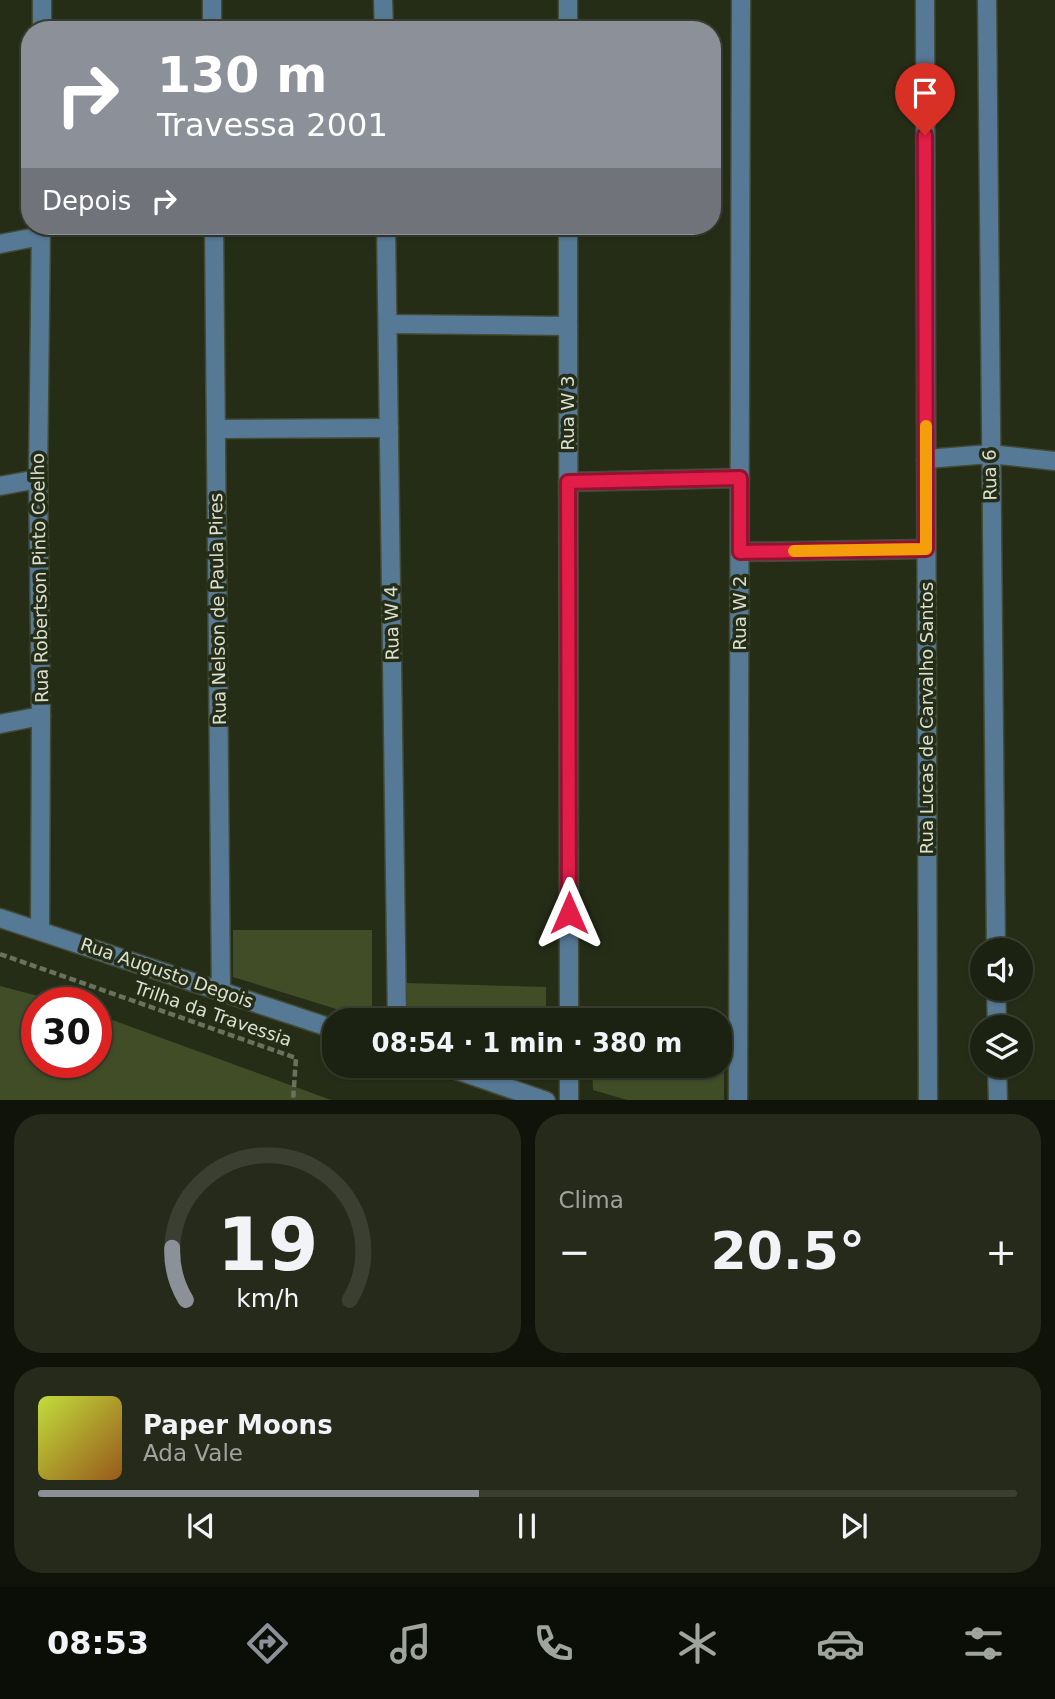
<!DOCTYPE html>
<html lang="pt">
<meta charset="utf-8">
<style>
:root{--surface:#1c2211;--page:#252a1a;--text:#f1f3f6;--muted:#a0a49f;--line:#3a3f31;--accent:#8c9099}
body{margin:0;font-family:"DejaVu Sans",sans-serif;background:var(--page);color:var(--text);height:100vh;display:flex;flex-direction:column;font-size:26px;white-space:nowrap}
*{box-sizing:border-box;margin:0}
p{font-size:23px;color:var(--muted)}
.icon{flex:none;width:38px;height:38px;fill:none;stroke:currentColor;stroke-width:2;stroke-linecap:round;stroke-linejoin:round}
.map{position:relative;height:1100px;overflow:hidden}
.details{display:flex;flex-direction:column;gap:14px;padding:14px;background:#0f1309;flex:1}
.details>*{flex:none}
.guide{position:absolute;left:21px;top:21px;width:700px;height:214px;border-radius:28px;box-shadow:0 2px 5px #0004,0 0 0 2px var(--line);background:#8c9099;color:#fff;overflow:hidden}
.buttons{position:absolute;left:970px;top:938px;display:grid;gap:14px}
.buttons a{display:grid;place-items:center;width:63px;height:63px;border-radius:50%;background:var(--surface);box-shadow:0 2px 5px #0004,0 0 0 2px var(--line);font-size:35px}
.speed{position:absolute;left:21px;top:987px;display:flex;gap:14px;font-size:35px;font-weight:700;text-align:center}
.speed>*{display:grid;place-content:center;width:91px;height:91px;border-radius:50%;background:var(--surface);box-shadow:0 2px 5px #0004,0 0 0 2px var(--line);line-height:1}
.speed .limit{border:10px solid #d22;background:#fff;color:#111}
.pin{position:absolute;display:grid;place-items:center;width:60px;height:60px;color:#fff;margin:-72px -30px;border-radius:50% 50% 50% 0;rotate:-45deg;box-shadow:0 0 7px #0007}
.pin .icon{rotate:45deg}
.me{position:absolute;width:77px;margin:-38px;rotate:0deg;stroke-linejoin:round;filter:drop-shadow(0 0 5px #0008)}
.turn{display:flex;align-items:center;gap:24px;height:147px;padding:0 21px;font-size:32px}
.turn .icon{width:91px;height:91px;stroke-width:2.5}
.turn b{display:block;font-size:49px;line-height:60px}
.then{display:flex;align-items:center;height:66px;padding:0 21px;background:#0003;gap:14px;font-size:26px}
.big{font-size:52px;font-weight:600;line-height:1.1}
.details .card{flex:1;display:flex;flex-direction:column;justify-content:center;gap:10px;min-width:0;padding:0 24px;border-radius:28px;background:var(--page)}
.details .dial{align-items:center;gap:0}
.dial svg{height:182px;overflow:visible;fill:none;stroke:var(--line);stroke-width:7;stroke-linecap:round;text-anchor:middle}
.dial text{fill:var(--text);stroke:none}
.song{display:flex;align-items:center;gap:21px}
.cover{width:84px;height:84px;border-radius:10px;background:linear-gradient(135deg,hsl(70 70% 55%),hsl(30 70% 35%))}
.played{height:7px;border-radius:4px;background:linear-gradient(90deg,var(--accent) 45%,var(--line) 45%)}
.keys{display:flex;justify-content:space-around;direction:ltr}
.heat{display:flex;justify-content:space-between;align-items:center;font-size:38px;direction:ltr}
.details .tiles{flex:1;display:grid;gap:14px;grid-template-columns:1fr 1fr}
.card:last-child{grid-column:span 2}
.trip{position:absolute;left:322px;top:1008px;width:410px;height:70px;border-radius:28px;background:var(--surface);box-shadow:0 2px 5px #0004,0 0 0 2px var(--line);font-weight:600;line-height:70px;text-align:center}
.dock{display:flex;height:112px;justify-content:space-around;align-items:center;background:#0b0e07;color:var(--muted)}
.dock .icon{width:49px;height:49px}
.dock .selected{color:var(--accent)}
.dock b{font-size:32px;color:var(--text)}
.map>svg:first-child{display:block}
</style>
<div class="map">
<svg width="1055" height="1101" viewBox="0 0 1055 1101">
<rect width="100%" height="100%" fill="#262d17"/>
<g fill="#414d27">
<path d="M233,930H372V1020L233,977Z"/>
<path d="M406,983L546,987V1020H407Z"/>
<path d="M0,986L65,1003H37V1062H96V1014L331,1100H0Z"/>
<path d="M719,1049H724V1100H627L593,1090L592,1066H719Z"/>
</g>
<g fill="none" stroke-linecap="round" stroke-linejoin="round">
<defs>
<g id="minor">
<path d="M212,0V30"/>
<path d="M383,0L384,30"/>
<path d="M568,0V30"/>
<path d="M925,0L928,1101"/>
<path d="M987,0L996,950"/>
<path d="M42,30V0"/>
<path d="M214,226L221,992"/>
<path d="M386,226L397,1020"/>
<path d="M568,226L569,1020"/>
<path d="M0,244L41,236"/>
<path d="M388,324L568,326"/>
<path d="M216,429L389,428"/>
<path d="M926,459L990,454L1055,461"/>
<path d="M568,482L740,478"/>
<path d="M0,486L38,479"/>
<path d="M740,552L926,549"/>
<path d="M0,724L41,716"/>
<path d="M0,918L334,1029"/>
<path d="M40,930L41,716L38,479L41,226"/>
<path d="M996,989L997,1027"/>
<path d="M445,1066L546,1101"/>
<path d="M569,1066V1101"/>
<path d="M997,1066L998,1101"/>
<path d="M738,1101L741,0"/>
</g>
</defs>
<use href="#minor" stroke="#434a35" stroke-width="21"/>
<path stroke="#6b715e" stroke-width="4.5" stroke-dasharray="7 3.5" stroke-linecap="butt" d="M0,954L296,1058L293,1101"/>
<use href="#minor" stroke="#567996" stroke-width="18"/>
</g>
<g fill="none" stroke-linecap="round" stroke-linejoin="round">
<defs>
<path id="route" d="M569,913L568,482L740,478V552L926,549L925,135"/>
</defs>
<use href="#route" stroke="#92132f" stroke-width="18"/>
<use href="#route" stroke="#e11d48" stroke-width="12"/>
<path stroke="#f59e0b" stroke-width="12" d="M794,551L926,549V426"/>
</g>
<g text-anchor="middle" stroke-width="7" stroke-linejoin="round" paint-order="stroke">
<g font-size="18" fill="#dbe0d2" stroke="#262d17">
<text transform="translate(568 413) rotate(-90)" y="6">Rua W 3</text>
<text transform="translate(990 475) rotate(-91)" y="6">Rua 6</text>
<text transform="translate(40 578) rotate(-91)" y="6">Rua Robertson Pinto Coelho</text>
<text transform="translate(218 609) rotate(-91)" y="6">Rua Nelson de Paula Pires</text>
<text transform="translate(740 613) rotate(-90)" y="6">Rua W 2</text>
<text transform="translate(392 623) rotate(-91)" y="6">Rua W 4</text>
<text transform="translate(927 718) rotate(-90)" y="6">Rua Lucas de Carvalho Santos</text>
<text transform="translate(167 973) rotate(19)" y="6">Rua Augusto Degois</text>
<text transform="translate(213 1014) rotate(19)" y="6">Trilha da Travessia</text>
</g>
</g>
</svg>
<div class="buttons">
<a><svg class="icon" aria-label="sound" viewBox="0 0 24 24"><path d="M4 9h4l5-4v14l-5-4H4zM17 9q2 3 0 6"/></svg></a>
<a><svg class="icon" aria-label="layers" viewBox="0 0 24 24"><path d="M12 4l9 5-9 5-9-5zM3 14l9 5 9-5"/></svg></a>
</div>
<div class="speed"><div class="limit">30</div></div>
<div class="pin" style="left:925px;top:135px;background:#d93025"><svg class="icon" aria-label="arrive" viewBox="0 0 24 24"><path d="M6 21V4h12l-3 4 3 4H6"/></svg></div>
<svg class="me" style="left:569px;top:913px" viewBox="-20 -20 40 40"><path d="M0-17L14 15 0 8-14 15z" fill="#e11d48" stroke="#fff" stroke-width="4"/></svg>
<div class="trip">08:54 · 1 min · 380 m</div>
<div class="guide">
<div class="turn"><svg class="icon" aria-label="right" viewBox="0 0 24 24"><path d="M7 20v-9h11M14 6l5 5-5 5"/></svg><div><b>130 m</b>Travessa 2001</div></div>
<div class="then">Depois<svg class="icon" aria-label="right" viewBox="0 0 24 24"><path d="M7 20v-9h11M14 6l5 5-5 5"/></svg></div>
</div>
</div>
<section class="details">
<div class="tiles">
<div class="card dial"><svg viewBox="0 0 100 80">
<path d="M14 69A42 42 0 1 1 86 69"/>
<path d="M14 69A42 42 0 0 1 8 46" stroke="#8c9099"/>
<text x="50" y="56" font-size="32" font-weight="700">19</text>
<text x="50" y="72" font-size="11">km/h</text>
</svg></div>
<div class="card"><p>Clima</p>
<div class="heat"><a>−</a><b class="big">20.5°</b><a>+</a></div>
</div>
<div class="card">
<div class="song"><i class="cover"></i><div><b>Paper Moons</b><p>Ada Vale</p></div></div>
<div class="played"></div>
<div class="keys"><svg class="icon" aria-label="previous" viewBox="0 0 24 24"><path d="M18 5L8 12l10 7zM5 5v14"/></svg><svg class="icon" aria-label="pause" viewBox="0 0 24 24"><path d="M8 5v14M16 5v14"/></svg><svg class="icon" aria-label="next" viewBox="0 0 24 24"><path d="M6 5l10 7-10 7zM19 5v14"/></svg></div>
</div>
</div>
</section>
<nav class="dock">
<b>08:53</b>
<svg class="icon selected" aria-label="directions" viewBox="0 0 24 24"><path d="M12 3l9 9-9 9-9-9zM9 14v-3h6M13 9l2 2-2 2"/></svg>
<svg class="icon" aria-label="music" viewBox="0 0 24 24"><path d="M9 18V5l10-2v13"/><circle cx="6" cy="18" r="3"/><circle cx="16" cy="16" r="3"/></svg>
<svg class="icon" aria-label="phone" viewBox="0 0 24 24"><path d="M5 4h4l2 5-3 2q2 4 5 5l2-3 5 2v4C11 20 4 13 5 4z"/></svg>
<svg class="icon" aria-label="climate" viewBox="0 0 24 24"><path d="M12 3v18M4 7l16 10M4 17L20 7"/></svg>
<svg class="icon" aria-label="car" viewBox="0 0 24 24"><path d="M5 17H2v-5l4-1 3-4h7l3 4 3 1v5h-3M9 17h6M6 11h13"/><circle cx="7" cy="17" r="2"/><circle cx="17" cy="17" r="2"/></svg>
<svg class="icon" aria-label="filters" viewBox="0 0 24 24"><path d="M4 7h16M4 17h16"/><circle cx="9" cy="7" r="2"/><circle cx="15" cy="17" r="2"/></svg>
</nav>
